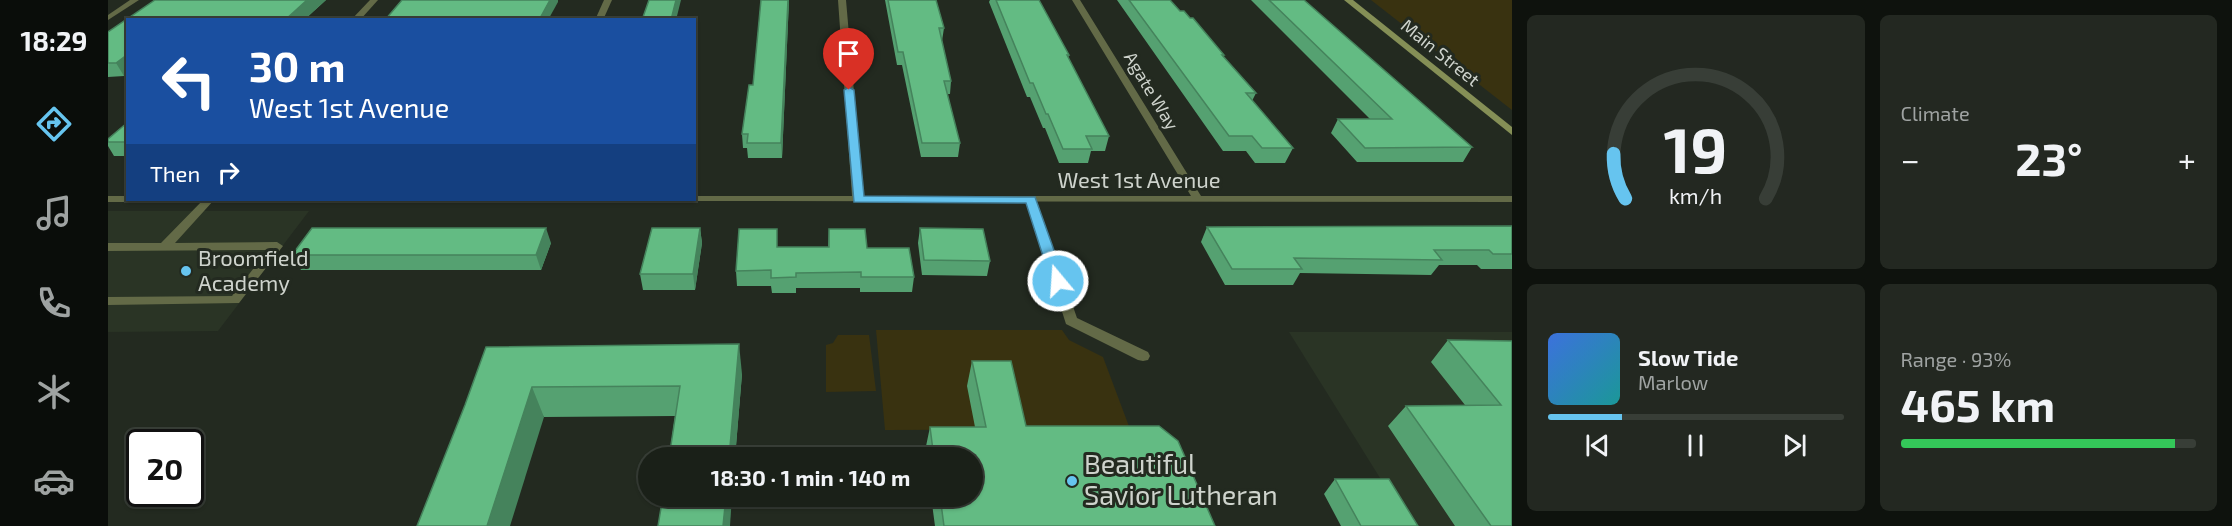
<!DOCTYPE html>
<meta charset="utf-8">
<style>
:root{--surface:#1a2018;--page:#232821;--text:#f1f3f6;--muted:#9fa3a2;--line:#383e37;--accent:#66c4ef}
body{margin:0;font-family:"Exo 2",sans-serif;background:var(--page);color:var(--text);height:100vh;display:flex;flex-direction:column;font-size:22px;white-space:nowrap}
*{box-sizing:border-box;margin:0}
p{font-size:20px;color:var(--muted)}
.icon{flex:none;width:33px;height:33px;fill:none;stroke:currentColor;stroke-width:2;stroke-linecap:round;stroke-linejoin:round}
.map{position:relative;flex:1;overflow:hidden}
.sheet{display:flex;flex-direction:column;gap:15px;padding:15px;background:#0e120d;width:720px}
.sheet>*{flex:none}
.guide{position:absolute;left:18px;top:18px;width:570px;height:183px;border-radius:0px;box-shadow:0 2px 4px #0004,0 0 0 2px var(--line);background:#1a4fa0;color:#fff;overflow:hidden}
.speed{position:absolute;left:18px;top:429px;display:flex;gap:12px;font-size:30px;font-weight:700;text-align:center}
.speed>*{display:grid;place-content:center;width:78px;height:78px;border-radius:50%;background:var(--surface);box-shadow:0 2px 4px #0004,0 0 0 2px var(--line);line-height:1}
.speed .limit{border:3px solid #111;border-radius:9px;background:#fff;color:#111}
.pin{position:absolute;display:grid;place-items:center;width:51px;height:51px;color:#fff;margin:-62px -26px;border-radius:50% 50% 50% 0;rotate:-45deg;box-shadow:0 0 6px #0007}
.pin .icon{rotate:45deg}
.me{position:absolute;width:66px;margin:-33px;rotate:342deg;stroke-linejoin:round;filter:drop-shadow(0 0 4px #0008)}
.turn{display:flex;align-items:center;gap:21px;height:126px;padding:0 24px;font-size:27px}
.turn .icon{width:78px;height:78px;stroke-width:2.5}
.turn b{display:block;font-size:42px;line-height:51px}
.then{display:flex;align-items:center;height:57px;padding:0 24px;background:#0003;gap:12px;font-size:22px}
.big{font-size:45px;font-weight:700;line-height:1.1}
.sheet .card{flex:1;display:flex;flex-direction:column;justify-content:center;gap:9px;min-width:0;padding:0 21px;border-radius:9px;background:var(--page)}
.sheet .dial{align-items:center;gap:0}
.dial svg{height:156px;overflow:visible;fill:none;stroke:var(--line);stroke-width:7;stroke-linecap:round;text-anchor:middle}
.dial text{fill:var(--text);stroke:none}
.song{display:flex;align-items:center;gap:18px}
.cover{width:72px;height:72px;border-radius:9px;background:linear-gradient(135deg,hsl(220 70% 55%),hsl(180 70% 35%))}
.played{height:6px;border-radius:3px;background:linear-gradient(90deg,var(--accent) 25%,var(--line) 25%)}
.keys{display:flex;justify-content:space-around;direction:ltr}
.heat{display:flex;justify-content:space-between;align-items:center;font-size:33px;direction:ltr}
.charge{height:9px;border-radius:4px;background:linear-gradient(90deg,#34c759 93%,var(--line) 0)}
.sheet .tiles{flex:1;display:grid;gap:15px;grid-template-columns:repeat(2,1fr)}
.trip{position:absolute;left:530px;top:447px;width:345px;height:60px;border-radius:30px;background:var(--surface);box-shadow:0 2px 4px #0004,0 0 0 2px var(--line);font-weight:700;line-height:60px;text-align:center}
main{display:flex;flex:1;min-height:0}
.tabs{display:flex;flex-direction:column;width:108px;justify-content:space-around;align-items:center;background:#0a0d0a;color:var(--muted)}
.tabs .icon{width:42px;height:42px}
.tabs .active{color:var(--accent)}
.tabs b{font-size:27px;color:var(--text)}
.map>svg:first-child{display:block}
</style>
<main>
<nav class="tabs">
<b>18:29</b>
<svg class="icon active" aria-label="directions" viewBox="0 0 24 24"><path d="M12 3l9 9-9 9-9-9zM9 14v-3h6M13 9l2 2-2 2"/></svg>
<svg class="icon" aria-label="music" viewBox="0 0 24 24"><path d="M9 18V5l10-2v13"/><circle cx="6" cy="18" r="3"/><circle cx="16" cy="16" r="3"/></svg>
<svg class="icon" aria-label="phone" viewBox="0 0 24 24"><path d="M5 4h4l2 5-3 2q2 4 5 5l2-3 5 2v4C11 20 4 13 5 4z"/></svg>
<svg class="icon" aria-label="climate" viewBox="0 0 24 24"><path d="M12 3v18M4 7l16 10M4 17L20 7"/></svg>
<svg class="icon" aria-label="car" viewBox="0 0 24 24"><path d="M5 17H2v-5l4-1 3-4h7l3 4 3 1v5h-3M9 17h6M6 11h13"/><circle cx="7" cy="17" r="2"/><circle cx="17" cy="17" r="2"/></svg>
</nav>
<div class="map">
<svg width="1404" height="526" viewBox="0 0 1404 526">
<rect width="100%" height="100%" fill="#232a20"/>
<g fill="#2a3425">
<path d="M0,211H201L110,331L0,332Z"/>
<path d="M1181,332H1404V526H1302Z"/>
</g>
<g fill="#393210">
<path d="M1263,0H1404V110Z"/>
<path d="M768,330H954L961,340L995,357L1022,429L777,430Z"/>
<path d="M730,335H761L768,391L718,392V345L725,343Z"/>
</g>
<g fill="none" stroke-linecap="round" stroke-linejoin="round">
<g fill="#636a47" fill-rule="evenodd">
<path d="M923,196L928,199L969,318L1040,352L1042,356L1040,360L1035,361L1030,360L958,324L918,199Z"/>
<path d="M95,200H106L67,243L169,242L175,246L131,303L0,305V297L124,296L160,250L0,251V243H53Z"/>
</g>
<g fill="#636a47" fill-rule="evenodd">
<path d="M22,0H31L0,20V15Z"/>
<path d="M262,0H270L252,20H243Z"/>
<path d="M496,0H504L495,20H487Z"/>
<path d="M730,0H738L755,196H1083L964,0H972L1093,196H1404V202L582,201L581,200H586V196H744Z"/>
<path d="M0,196H20V200H25L20,202H0Z"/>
</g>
<path fill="#858f56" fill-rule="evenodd" d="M1236,0H1245L1404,127V135Z"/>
</g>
<g fill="#55a171">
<path d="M47,0H218L196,20H20V73L16,76L0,77V32Z"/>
<path d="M653,0H681L674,158H640L639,148H635L634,134L645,85Z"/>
<path d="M777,0H828L836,28L834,41L843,81L842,94H839L852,143L850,157H813L794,65H789Z"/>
<path d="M882,0H931L961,55L960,58L1001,136L997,151H983L980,163H951L937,128H935L922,97H919L881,2Z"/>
<path d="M1009,0H1062L1072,11L1116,55L1115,56L1148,93L1144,101L1185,148L1177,163H1147L1138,151H1115Z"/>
<path d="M1143,0H1196L1364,147L1355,162H1249L1223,133L1230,119H1262Z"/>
<path d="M20,122V156H6L0,146V139Z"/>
<path d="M1404,226V269H1373L1369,265H1331L1323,275L1192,273L1185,285H1117L1093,242L1099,227Z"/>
<path d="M592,228L594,243L587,290H535L532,274Z"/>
<path d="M812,228L882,261L879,276L814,275L810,243Z"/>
<path d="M721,229L759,248L806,277L804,292H752V288H688V293H664L663,286H629L628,271L669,247H720Z"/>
<path d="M443,243L433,270H193L184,255Z"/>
<path d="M1340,340L1404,341V526H1347L1280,426L1298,406L1357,405L1323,362Z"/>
<path d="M378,347L634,374L627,458H561L567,416L436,417Z"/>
<path d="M864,361L918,426L1107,526H827L823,496H864V458H818L817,451L822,427H867L859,386Z"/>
<path d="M1227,479L1310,526H1233L1216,494Z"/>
</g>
<g fill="#45835c">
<path d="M199,0H218L196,20H177Z"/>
<path d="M442,0H450V2L440,20H431Z"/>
<path d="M568,0H573L568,20H563Z"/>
<path d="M680,0H681L674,158L673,143Z"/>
<path d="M20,54V73L16,76L8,63Z"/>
<path d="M438,228L443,243L433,270L428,255Z"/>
<path d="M592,228L594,243L587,290L585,274Z"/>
<path d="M631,344L634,374L627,458H621Z"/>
<path d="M424,387L436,417L402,526H379Z"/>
<path d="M618,496H624L622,526H615Z"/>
</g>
<g fill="#63bb83" stroke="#45835c" stroke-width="1.5">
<path d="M47,0H199L177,20H20V54L8,63H0V32Z"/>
<path d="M294,0H442L431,20H277Z"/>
<path d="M541,0H568L563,20H534Z"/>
<path d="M653,0H680L673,143H639L640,134H634L641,85H645Z"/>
<path d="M780,0H828L836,28H831L843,81H836L852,143H814L795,52H790Z"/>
<path d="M888,0H931L961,55H959L1001,136H978L984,149H955L940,114H938L925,83H922Z"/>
<path d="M1021,0H1062L1072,11H1076L1082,18H1085L1116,55H1114L1148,93H1138L1185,148H1154L1144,136H1121Z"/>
<path d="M1161,0H1196L1364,147L1257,148L1230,119H1284Z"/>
<path d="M20,122V142H0V139Z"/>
<path d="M1404,226V254H1385L1381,250H1326L1334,260L1186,258L1194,269H1124L1099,227Z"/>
<path d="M204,228H438L428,255H184Z"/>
<path d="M544,228H592L585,274H532Z"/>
<path d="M812,228L875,229L882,261L816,260Z"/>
<path d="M631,229H669V247H721V229H757L759,248H801L806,277H753V272L688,273V277L663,278V270L628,271Z"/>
<path d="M1340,340L1404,341V526H1383L1298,406L1393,405Z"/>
<path d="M631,344L621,458H561L572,386L424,387L379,526H309L357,405L378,347Z"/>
<path d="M864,361H903L918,426H1051L1070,441L1107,526H836L832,496H864V458H826L822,427H878Z"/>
<path d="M1227,479H1281L1310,526H1253Z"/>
<path d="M555,496H618L615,526H550Z"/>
</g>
<path fill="#66c4ef" stroke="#427f9b" stroke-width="1.5" d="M741,87L746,90L756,196L927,197L957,281L955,284L950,285L943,281L918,203L746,202L736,90Z"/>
<g fill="#66c4ef" stroke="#232a20" stroke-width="2">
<circle cx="78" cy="271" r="6"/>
<circle cx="964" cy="481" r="6"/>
</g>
<g text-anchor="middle" stroke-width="6" stroke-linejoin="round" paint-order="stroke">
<g font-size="18" fill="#ced3cc" stroke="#232a20">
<text transform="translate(1332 53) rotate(39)" y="6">Main Street</text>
<text transform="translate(1043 91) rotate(59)" y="6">Agate Way</text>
</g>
<g font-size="22" fill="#ced3cc" stroke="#232a20">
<text x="1031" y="188">West 1st Avenue</text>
</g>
<g font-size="22" fill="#ced3cc" stroke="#232a20" text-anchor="start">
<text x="90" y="266">Broomfield<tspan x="90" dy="25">Academy</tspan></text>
</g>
<g font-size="27" fill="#ced3cc" stroke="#232a20" text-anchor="start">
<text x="976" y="474">Beautiful<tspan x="976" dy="31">Savior Lutheran</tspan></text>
</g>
</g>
</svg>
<div class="speed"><div class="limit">20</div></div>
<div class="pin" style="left:741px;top:90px;background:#d93025"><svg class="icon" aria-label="arrive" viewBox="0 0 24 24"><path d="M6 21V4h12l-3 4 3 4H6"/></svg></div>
<svg class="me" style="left:950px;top:281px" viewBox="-20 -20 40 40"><circle r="17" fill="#66c4ef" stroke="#fff" stroke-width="3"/><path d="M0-11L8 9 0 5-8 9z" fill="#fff"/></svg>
<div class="trip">18:30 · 1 min · 140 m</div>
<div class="guide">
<div class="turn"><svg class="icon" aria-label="left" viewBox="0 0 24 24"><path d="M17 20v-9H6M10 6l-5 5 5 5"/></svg><div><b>30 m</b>West 1st Avenue</div></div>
<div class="then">Then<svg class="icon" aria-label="right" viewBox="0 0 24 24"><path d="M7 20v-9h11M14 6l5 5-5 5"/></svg></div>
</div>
</div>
<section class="sheet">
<div class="tiles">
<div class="card dial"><svg viewBox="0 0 100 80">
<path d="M14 69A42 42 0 1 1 86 69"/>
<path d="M14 69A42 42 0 0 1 8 46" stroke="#66c4ef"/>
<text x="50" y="56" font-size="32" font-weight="700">19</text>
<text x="50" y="72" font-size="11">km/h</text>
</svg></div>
<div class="card"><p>Climate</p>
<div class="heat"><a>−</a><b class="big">23°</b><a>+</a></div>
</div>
<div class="card">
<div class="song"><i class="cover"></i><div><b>Slow Tide</b><p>Marlow</p></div></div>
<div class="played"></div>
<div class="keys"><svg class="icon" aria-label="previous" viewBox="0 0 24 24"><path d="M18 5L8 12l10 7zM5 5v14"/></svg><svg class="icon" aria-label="pause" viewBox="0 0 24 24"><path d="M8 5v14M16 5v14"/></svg><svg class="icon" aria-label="next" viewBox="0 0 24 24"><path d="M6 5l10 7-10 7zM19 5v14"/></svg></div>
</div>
<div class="card"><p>Range · 93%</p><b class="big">465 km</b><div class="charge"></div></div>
</div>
</section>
</main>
